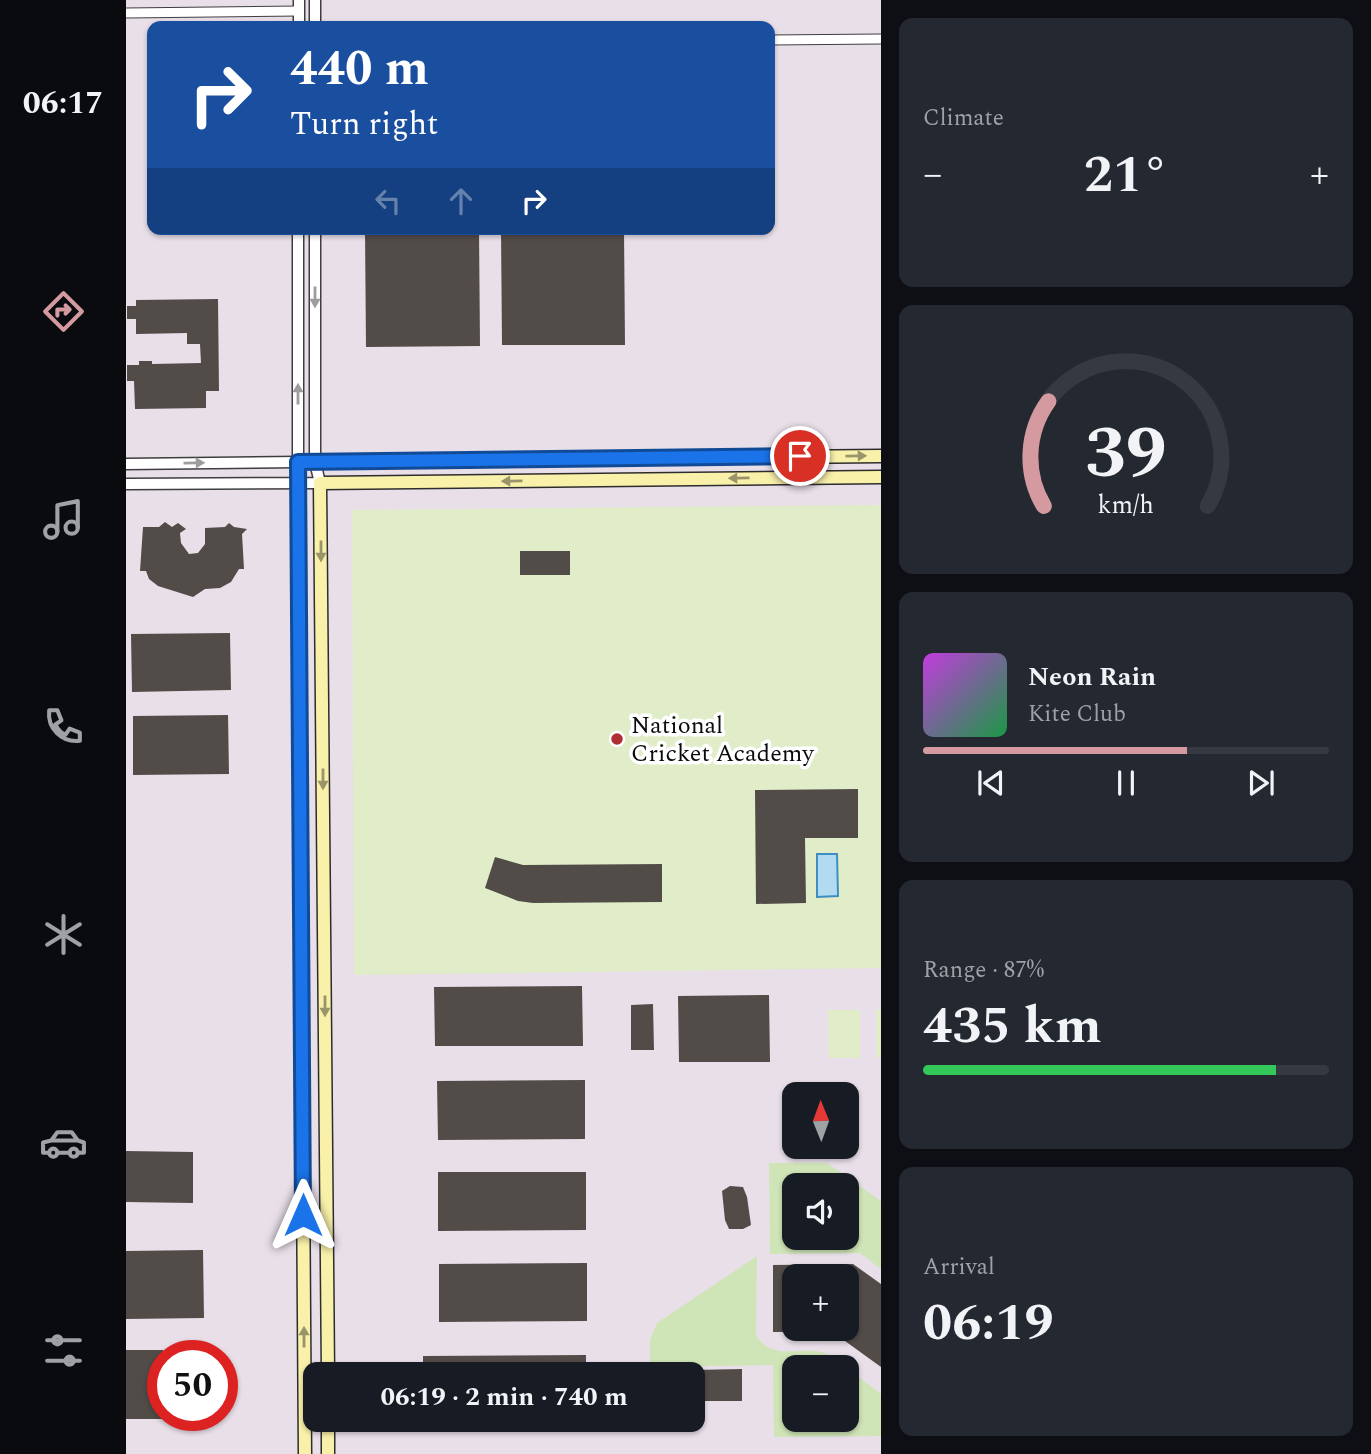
<!DOCTYPE html>
<meta charset="utf-8">
<style>
:root{--surface:#171b24;--page:#242831;--text:#f1f3f6;--muted:#9ea1a6;--line:#363941;--accent:#d49a9f}
body{margin:0;font-family:Spectral,serif;background:var(--page);color:var(--text);height:100vh;display:flex;flex-direction:column;font-size:26px;white-space:nowrap}
*{box-sizing:border-box;margin:0}
p{font-size:23px;color:var(--muted)}
.icon{flex:none;width:38px;height:38px;fill:none;stroke:currentColor;stroke-width:2;stroke-linecap:round;stroke-linejoin:round}
.map{position:relative;flex:1;overflow:hidden}
.drawer{display:flex;flex-direction:column;gap:18px;padding:18px;background:#0d0f14;width:490px}
.drawer>*{flex:none}
.banner{position:absolute;left:21px;top:21px;width:628px;height:214px;border-radius:14px;box-shadow:0 2px 5px #0004;background:#1a4fa0;color:#fff;overflow:hidden}
.needle{width:46px;rotate:359deg}
.buttons{position:absolute;left:656px;top:1082px;display:grid;gap:14px}
.buttons a{display:grid;place-items:center;width:77px;height:77px;border-radius:14px;background:var(--surface);box-shadow:0 2px 5px #0004;font-size:35px}
.speed{position:absolute;left:21px;top:1340px;display:flex;gap:14px;font-size:35px;font-weight:700;text-align:center}
.speed>*{display:grid;place-content:center;width:91px;height:91px;border-radius:50%;background:var(--surface);box-shadow:0 2px 5px #0004;line-height:1}
.speed .limit{border:10px solid #d22;background:#fff;color:#111}
.pin{position:absolute;display:grid;place-items:center;width:60px;height:60px;color:#fff;margin:-30px;border:4px solid #fff;border-radius:50%;box-shadow:0 2px 7px #0007}
.me{position:absolute;width:77px;margin:-38px;rotate:0deg;stroke-linejoin:round;filter:drop-shadow(0 0 5px #0008)}
.turn{display:flex;align-items:center;gap:24px;height:147px;padding:0 28px;font-size:32px}
.turn .icon{width:91px;height:91px;stroke-width:2.5}
.turn b{display:block;font-size:49px;line-height:60px}
.lanes{display:flex;align-items:center;height:66px;padding:0 28px;background:#0003;justify-content:center;gap:35px;direction:ltr}
.lanes .off{opacity:.35}
.big{font-size:52px;font-weight:700;line-height:1.1}
.drawer .widget{flex:1;display:flex;flex-direction:column;justify-content:center;gap:10px;min-width:0;padding:0 24px;border-radius:14px;background:var(--page)}
.drawer .dial{align-items:center;gap:0}
.dial svg{height:182px;overflow:visible;fill:none;stroke:var(--line);stroke-width:7;stroke-linecap:round;text-anchor:middle}
.dial text{fill:var(--text);stroke:none}
.song{display:flex;align-items:center;gap:21px}
.cover{width:84px;height:84px;border-radius:10px;background:linear-gradient(135deg,hsl(290 70% 55%),hsl(140 70% 35%))}
.played{height:7px;border-radius:4px;background:linear-gradient(90deg,var(--accent) 65%,var(--line) 65%)}
.keys{display:flex;justify-content:space-around;direction:ltr}
.heat{display:flex;justify-content:space-between;align-items:center;font-size:38px;direction:ltr}
.charge{height:10px;border-radius:5px;background:linear-gradient(90deg,#34c759 87%,var(--line) 0)}
.trip{position:absolute;left:177px;top:1362px;width:402px;height:70px;border-radius:14px;background:var(--surface);box-shadow:0 2px 5px #0004;font-weight:700;line-height:70px;text-align:center}
main{display:flex;flex:1;min-height:0}
.tabs{display:flex;flex-direction:column;width:126px;justify-content:space-around;align-items:center;background:#090b0e;color:var(--muted)}
.tabs .icon{width:49px;height:49px}
.tabs .current{color:var(--accent)}
.tabs b{font-size:32px;color:var(--text)}
.map>svg:first-child{display:block}
</style>
<main>
<nav class="tabs">
<b>06:17</b>
<svg class="icon current" aria-label="directions" viewBox="0 0 24 24"><path d="M12 3l9 9-9 9-9-9zM9 14v-3h6M13 9l2 2-2 2"/></svg>
<svg class="icon" aria-label="music" viewBox="0 0 24 24"><path d="M9 18V5l10-2v13"/><circle cx="6" cy="18" r="3"/><circle cx="16" cy="16" r="3"/></svg>
<svg class="icon" aria-label="phone" viewBox="0 0 24 24"><path d="M5 4h4l2 5-3 2q2 4 5 5l2-3 5 2v4C11 20 4 13 5 4z"/></svg>
<svg class="icon" aria-label="climate" viewBox="0 0 24 24"><path d="M12 3v18M4 7l16 10M4 17L20 7"/></svg>
<svg class="icon" aria-label="car" viewBox="0 0 24 24"><path d="M5 17H2v-5l4-1 3-4h7l3 4 3 1v5h-3M9 17h6M6 11h13"/><circle cx="7" cy="17" r="2"/><circle cx="17" cy="17" r="2"/></svg>
<svg class="icon" aria-label="filters" viewBox="0 0 24 24"><path d="M4 7h16M4 17h16"/><circle cx="9" cy="7" r="2"/><circle cx="15" cy="17" r="2"/></svg>
</nav>
<div class="map">
<svg width="755" height="1454" viewBox="0 0 755 1454">
<rect width="100%" height="100%" fill="#fefaea"/>
<path fill="#e8dfe9" fill-rule="evenodd" d="M0,0H755V1454H0ZM26,26H644V229H26ZM668,1094H721V1146H668ZM668,1185H721V1237H668ZM668,1276H721V1328H668ZM37,1356H96V1416H37ZM668,1367H721V1419H668ZM189,1374H567V1419H189Z"/>
<g fill="#cfe5b7" fill-rule="evenodd">
<path d="M643,1163H701L755,1201V1269L734,1253L644,1254ZM668,1185H721V1237H668Z"/>
<path d="M631,1256L630,1335C645,1361 672,1347 695,1352C704,1354 712,1361 719,1367H668V1419H721V1368L755,1394V1436L648,1437L647,1365L524,1367V1340L531,1323Z"/>
</g>
<g fill="#e0edc8">
<path d="M755,505V968L228,975L226,510Z"/>
<path d="M702,1010H734V1058H703Z"/>
<rect x="750" y="1010" width="5" height="47"/>
</g>
<path fill="#b2daf1" stroke="#3e8ec3" stroke-width="2" d="M691,854H711L712,896L691,897Z"/>
<g fill="#524c48">
<path d="M239,229H353L354,346L240,347Z"/>
<path d="M375,229H498L499,345H376Z"/>
<path d="M92,299L93,391H80V408L9,409L8,381H1V365H13V361H26V364L75,363L74,344H61V333L10,334V319H1V306H10V300Z"/>
<path d="M39,522L46,527L52,523L60,529L54,533L55,543L63,554L72,553L79,544V528L99,527L103,523L108,527L121,529L116,534L118,569H113L105,582L94,588L79,589L67,597L32,586L23,579L20,571H14L17,527H33Z"/>
<rect x="394" y="551" width="50" height="24"/>
<path d="M104,633L105,690L6,692L5,634Z"/>
<path d="M102,715L103,774L7,775V716Z"/>
<path d="M732,789V838H679L680,903L630,904L629,790Z"/>
<path d="M369,857L397,865L536,864V902L407,903L392,901L359,888Z"/>
<path d="M456,986L457,1046H309L308,987Z"/>
<path d="M643,995L644,1062H553L552,996Z"/>
<path d="M527,1004L528,1050H505V1005Z"/>
<path d="M459,1080V1139L312,1140L311,1081Z"/>
<path d="M0,1151L67,1152V1203L0,1202Z"/>
<path d="M312,1172H460V1230L312,1231Z"/>
<path d="M604,1186L617,1187L621,1197L625,1225L617,1229H603L599,1220L596,1191Z"/>
<path d="M77,1250L78,1318L0,1319V1251Z"/>
<path d="M461,1263V1321L313,1322V1264Z"/>
<path d="M727,1264L755,1284V1367L701,1328H721V1276H668V1332H647V1265Z"/>
<rect x="0" y="1350" width="37" height="69"/>
<path d="M460,1355V1374H297V1356Z"/>
<path d="M616,1369V1401H567V1370Z"/>
</g>
<g fill="none" stroke-linecap="round" stroke-linejoin="round">
<defs>
<g id="minor">
<path d="M0,13L173,11"/>
<path d="M644,40L755,39"/>
</g>
<g id="tertiary">
<path d="M189,0V26"/>
<path d="M173,26V0"/>
<path d="M0,464L172,462"/>
<path d="M172,482V229"/>
<path d="M0,484L194,483L189,462V229"/>
</g>
<g id="secondary">
<path d="M172,462L755,456"/>
<path d="M172,482L179,1454"/>
<path d="M202,1374L194,483L755,477"/>
<path d="M202,1419V1454"/>
</g>
</defs>
<use href="#minor" stroke="#3e3e3e" stroke-width="11"/>
<use href="#tertiary" stroke="#3e3e3e" stroke-width="13"/>
<use href="#secondary" stroke="#2d2d2d" stroke-width="15"/>
<use href="#minor" stroke="#fff" stroke-width="9"/>
<use href="#tertiary" stroke="#fff" stroke-width="10"/>
<use href="#secondary" stroke="#f9f0a9" stroke-width="12"/>
</g>
<defs><path id="oneway-solid" d="M-6-.8H1V-3.2L6.5 0L1 3.2V.8H-6Z" transform="scale(1.75)"/></defs>
<g fill="#9d9d9d">
<use href="#oneway-solid" transform="translate(189 297) rotate(90)"/>
<use href="#oneway-solid" transform="translate(172 394) rotate(-90)"/>
<use href="#oneway-solid" transform="translate(68 463) rotate(-1)"/>
</g>
<g fill="#9a946a">
<use href="#oneway-solid" transform="translate(730 456) rotate(-1)"/>
<use href="#oneway-solid" transform="translate(613 478) rotate(179)"/>
<use href="#oneway-solid" transform="translate(386 481) rotate(179)"/>
<use href="#oneway-solid" transform="translate(195 551) rotate(90)"/>
<use href="#oneway-solid" transform="translate(197 779) rotate(90)"/>
<use href="#oneway-solid" transform="translate(199 1006) rotate(90)"/>
<use href="#oneway-solid" transform="translate(178 1337) rotate(-90)"/>
</g>
<g fill="none" stroke-linecap="round" stroke-linejoin="round">
<defs>
<path id="route" d="M177,1215L172,462L674,456"/>
</defs>
<use href="#route" stroke="#114b97" stroke-width="18"/>
<use href="#route" stroke="#1a73e8" stroke-width="12"/>
</g>
<circle fill="#b02d34" stroke="#fff" stroke-width="2.5" cx="491" cy="739" r="7"/>
<g text-anchor="middle" stroke-width="7" stroke-linejoin="round" paint-order="stroke">
<g font-size="24" fill="#0b0b0b" stroke="#fff" text-anchor="start">
<text x="505" y="733">National<tspan x="505" dy="28">Cricket Academy</tspan></text>
</g>
</g>
</svg>
<div class="buttons">
<a><svg class="needle" viewBox="-14 -14 28 28"><path d="M0-13l5 13h-10z" fill="#e53935"/><path d="M0 13l5-13h-10z" fill="#9ea1a6"/></svg></a>
<a><svg class="icon" aria-label="sound" viewBox="0 0 24 24"><path d="M4 9h4l5-4v14l-5-4H4zM17 9q2 3 0 6"/></svg></a>
<a>+</a>
<a>−</a>
</div>
<div class="speed"><div class="limit">50</div></div>
<div class="pin" style="left:674px;top:456px;background:#d93025"><svg class="icon" aria-label="arrive" viewBox="0 0 24 24"><path d="M6 21V4h12l-3 4 3 4H6"/></svg></div>
<svg class="me" style="left:177px;top:1215px" viewBox="-20 -20 40 40"><path d="M0-17L14 15 0 8-14 15z" fill="#1a73e8" stroke="#fff" stroke-width="4"/></svg>
<div class="trip">06:19 · 2 min · 740 m</div>
<div class="banner">
<div class="turn"><svg class="icon" aria-label="right" viewBox="0 0 24 24"><path d="M7 20v-9h11M14 6l5 5-5 5"/></svg><div><b>440 m</b>Turn right</div></div>
<div class="lanes"><svg class="icon off" aria-label="left" viewBox="0 0 24 24"><path d="M17 20v-9H6M10 6l-5 5 5 5"/></svg><svg class="icon off" aria-label="ahead" viewBox="0 0 24 24"><path d="M12 20V5M6 11l6-6 6 6"/></svg><svg class="icon" aria-label="right" viewBox="0 0 24 24"><path d="M7 20v-9h11M14 6l5 5-5 5"/></svg></div>
</div>
</div>
<section class="drawer">
<div class="widget"><p>Climate</p>
<div class="heat"><a>−</a><b class="big">21°</b><a>+</a></div>
</div>
<div class="widget dial"><svg viewBox="0 0 100 80">
<path d="M14 69A42 42 0 1 1 86 69"/>
<path d="M14 69A42 42 0 0 1 16 23" stroke="#d49a9f"/>
<text x="50" y="56" font-size="32" font-weight="700">39</text>
<text x="50" y="72" font-size="11">km/h</text>
</svg></div>
<div class="widget">
<div class="song"><i class="cover"></i><div><b>Neon Rain</b><p>Kite Club</p></div></div>
<div class="played"></div>
<div class="keys"><svg class="icon" aria-label="previous" viewBox="0 0 24 24"><path d="M18 5L8 12l10 7zM5 5v14"/></svg><svg class="icon" aria-label="pause" viewBox="0 0 24 24"><path d="M8 5v14M16 5v14"/></svg><svg class="icon" aria-label="next" viewBox="0 0 24 24"><path d="M6 5l10 7-10 7zM19 5v14"/></svg></div>
</div>
<div class="widget"><p>Range · 87%</p><b class="big">435 km</b><div class="charge"></div></div>
<div class="widget"><p>Arrival</p><b class="big">06:19</b></div>
</section>
</main>
